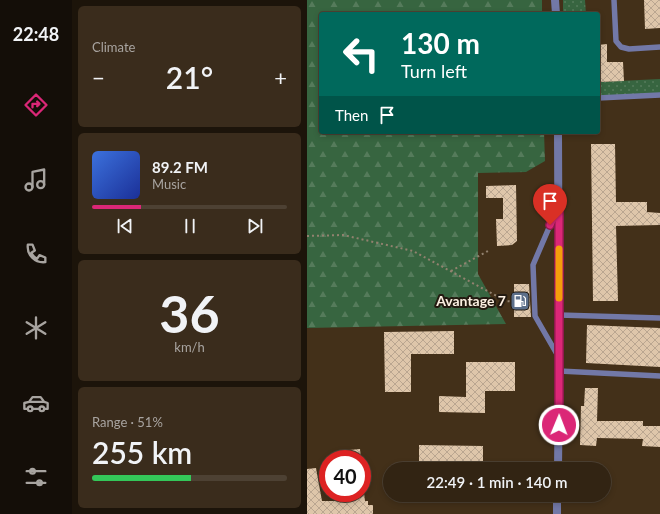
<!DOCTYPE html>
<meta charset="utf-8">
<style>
:root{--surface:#322413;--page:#3a2c1c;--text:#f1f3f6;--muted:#a8a4a0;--line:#4d4133;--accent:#db2777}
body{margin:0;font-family:Lato,sans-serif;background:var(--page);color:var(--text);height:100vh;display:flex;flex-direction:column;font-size:15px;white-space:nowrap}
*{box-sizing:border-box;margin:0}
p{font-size:13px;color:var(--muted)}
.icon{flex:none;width:22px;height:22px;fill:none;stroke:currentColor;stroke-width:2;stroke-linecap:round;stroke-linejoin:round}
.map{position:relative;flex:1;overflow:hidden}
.details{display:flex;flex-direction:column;gap:6px;padding:6px;background:#1c140a;width:235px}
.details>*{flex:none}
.banner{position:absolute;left:12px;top:12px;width:281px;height:122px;border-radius:4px;box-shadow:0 2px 6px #0003,0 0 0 1px var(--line);background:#00695c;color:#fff;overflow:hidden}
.speed{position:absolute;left:12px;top:450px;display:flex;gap:8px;font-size:20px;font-weight:700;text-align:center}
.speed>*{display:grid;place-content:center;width:52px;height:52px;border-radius:50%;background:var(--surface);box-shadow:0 2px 6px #0003,0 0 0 1px var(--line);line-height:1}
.speed .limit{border:6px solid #d22;background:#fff;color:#111}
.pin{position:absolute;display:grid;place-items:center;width:34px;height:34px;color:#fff;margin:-41px -17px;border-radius:50% 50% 50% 0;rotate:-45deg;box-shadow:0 0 4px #0007}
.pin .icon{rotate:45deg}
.me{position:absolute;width:44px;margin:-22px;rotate:1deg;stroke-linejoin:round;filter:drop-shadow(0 0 3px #0008)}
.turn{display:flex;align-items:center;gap:14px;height:84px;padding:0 16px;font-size:18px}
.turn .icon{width:52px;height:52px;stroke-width:2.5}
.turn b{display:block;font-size:28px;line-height:34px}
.then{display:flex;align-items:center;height:38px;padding:0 16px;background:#0003;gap:8px;font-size:15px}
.big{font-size:30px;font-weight:600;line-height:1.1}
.details .card{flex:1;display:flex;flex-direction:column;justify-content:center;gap:6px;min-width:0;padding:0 14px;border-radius:6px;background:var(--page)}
.details .dial{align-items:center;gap:0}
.dial b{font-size:52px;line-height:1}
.song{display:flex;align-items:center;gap:12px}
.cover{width:48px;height:48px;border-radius:6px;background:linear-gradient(135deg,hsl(220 70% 55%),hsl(230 70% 35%))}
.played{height:4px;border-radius:2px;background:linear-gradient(90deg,var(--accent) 25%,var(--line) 25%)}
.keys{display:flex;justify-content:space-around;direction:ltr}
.heat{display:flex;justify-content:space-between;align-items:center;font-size:22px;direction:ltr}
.charge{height:6px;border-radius:3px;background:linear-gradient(90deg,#34c759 51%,var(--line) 0)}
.trip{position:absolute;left:76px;top:462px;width:228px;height:40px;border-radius:20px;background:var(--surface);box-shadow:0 2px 6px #0003,0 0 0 1px var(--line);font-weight:600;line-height:40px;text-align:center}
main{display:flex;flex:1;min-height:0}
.tabs{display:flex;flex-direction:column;width:72px;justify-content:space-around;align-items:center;background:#140e08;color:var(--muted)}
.tabs .icon{width:28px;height:28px}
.tabs .active{color:var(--accent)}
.tabs b{font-size:18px;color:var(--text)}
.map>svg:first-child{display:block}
</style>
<main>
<nav class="tabs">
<b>22:48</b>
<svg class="icon active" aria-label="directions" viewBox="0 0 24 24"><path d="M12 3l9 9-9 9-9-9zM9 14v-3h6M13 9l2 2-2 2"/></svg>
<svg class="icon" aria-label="music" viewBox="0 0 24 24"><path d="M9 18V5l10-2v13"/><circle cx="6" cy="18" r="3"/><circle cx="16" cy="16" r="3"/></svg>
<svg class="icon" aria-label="phone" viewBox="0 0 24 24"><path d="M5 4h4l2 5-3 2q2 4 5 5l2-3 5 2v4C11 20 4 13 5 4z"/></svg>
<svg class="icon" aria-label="climate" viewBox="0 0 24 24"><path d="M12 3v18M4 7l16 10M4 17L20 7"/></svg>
<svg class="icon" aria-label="car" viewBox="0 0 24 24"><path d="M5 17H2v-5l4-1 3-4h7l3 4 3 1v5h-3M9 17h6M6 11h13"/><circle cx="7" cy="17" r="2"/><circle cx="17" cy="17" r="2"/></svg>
<svg class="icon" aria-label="filters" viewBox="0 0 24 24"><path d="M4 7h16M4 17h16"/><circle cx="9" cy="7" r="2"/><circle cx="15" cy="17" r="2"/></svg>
</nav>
<section class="details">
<div class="card"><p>Climate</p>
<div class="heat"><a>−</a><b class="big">21°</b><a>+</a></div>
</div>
<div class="card">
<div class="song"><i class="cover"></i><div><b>89.2 FM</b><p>Music</p></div></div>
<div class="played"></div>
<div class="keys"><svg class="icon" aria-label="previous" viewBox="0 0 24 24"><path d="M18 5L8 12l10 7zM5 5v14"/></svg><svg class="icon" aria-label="pause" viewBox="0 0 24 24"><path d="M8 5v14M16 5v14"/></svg><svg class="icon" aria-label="next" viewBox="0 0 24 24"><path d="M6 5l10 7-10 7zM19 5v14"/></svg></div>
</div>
<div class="card dial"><b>36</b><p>km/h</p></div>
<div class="card"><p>Range · 51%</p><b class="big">255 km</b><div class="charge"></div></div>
</section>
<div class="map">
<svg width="353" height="514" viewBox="0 0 353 514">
<defs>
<pattern id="green-dots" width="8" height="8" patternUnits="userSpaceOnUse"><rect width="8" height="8" fill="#376540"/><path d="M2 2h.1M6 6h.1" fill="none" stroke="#557b5b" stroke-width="1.8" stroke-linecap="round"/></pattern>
<pattern id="forest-firs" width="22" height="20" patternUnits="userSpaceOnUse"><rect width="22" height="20" fill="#376540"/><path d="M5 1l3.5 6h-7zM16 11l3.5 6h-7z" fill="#557b5b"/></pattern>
<pattern id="building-cross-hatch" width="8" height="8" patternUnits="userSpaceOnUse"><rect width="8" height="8" fill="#dec6aa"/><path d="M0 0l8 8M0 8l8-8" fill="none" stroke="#baa690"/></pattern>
</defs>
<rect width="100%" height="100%" fill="#433019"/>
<g fill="url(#green-dots)">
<path d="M256,0H278L279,14H256Z"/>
<path d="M353,79V95L291,98V82Z"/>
</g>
<path fill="url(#forest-firs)" d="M0,0H235V14H14V132H237L238,161L219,172L171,173V274L199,324L0,328Z"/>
<g fill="url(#building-cross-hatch)">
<path d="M337,0H353V28L338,29Z"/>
<path d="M300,44V62H316L317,81L291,82V45Z"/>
<path d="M284,144H308L309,202H340V212L353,213V225L309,226L311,301H286Z"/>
<path d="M209,185L210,241L205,245L190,246L189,219H196V198H179V186Z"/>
<path d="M207,284H222L224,317H207Z"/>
<path d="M280,325L353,328V367L279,363Z"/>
<path d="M147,331V354H104V392H78L77,332Z"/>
<path d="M159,362H208V391H178V413L132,412V396L159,397Z"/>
<path d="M278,388H291L290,421H336V426H353V447L335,446L336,439L290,438L289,446L273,445L274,406H277Z"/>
<path d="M112,445L176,446V465L155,464V469H137V465H112Z"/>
<path d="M53,449L54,459H43L42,450Z"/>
<path d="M9,468L15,501H47L46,493H57L58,501H61V505H66V514H0V469Z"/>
<rect x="131" y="495" width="53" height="8"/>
</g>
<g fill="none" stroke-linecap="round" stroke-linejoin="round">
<g stroke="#92826f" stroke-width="2" stroke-dasharray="2 3" stroke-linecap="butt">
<path d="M0,236L36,235L106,251L199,301L220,303"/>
<path d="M144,271L181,251"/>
</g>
<g stroke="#7278a7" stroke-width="5.5">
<path d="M307,0L309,41L314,47L322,49L353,47"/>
<path d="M291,98L353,95"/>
<path d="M250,209L226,265L228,316L251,356"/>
<path d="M252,315L353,318"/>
<path d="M252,371L353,376"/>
</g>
<g stroke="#7278a7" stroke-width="8">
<path d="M248,0L249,14"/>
<path d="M251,469L252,375L251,132"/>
<path d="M250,514V495"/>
</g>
</g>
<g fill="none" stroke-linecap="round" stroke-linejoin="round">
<defs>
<path id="route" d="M243,225L252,204V425"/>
</defs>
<use href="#route" stroke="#8e194d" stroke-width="10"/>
<use href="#route" stroke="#db2777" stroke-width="7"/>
<path stroke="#f59e0b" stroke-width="7" d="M252,249V298"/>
</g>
<defs>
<symbol id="fuel-square" viewBox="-11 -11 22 22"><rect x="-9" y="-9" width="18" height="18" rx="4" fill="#5c6f8a" stroke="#231a10"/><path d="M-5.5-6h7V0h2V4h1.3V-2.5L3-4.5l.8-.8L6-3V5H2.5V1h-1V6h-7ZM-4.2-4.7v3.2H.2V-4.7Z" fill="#fff"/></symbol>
</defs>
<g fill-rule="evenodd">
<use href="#fuel-square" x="202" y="290" width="22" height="22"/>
</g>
<g text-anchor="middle" stroke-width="4" stroke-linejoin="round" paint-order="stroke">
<g font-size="14" font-weight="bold" fill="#fcf0e2" stroke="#231a10" text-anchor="end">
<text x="199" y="306">Avantage 7</text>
</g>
</g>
</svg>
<div class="speed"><div class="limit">40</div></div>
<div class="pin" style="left:243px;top:225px;background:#d93025"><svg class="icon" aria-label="arrive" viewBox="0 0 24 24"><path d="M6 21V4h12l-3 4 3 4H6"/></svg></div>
<svg class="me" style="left:252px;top:425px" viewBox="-20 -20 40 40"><circle r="17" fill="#db2777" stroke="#fff" stroke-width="3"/><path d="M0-11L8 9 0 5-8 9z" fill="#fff"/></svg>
<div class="trip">22:49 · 1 min · 140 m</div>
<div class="banner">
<div class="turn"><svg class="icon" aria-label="left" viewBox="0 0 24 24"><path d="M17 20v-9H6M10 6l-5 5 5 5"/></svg><div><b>130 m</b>Turn left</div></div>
<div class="then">Then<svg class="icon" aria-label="arrive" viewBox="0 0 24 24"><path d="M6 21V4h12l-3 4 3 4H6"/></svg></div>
</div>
</div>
</main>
